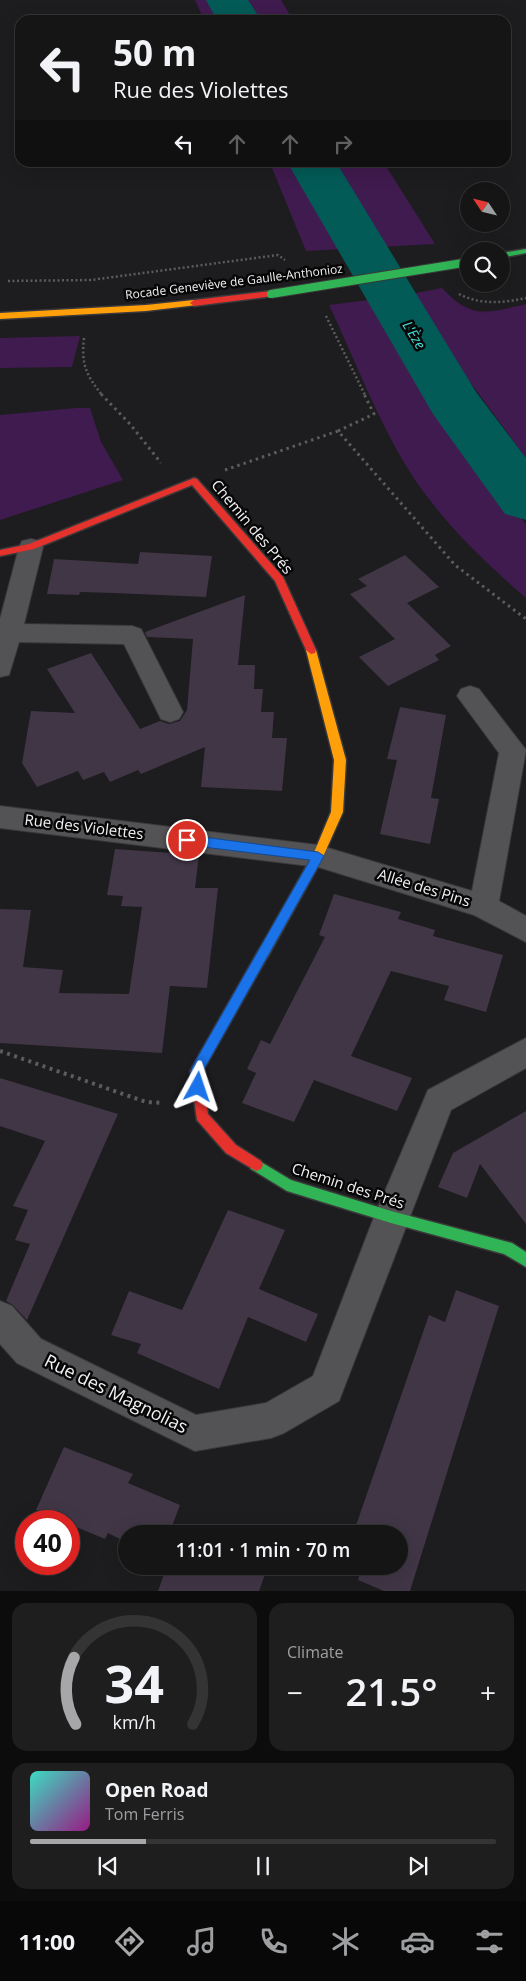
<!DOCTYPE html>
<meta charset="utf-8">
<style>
:root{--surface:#161516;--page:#1f1e1f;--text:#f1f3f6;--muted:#9e9fa1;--line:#353435;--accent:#a7a6a8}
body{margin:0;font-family:"Open Sans",sans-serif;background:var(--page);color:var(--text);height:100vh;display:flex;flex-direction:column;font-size:19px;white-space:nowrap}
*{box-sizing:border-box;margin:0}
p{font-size:16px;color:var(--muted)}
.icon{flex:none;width:28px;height:28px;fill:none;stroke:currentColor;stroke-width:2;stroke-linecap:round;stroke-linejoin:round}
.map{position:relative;height:1591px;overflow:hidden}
.details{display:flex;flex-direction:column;gap:12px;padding:12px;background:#0c0c0c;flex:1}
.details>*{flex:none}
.hud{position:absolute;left:15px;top:15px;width:496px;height:152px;border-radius:15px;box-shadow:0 5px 20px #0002,0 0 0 1px var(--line);background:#161516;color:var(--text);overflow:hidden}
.needle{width:32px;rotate:305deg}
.controls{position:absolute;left:460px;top:182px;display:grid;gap:10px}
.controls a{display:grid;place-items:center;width:50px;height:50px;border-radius:50%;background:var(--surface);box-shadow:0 5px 20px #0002,0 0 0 1px var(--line);font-size:25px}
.speed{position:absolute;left:15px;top:1510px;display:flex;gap:10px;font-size:25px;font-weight:700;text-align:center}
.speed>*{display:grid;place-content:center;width:65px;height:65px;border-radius:50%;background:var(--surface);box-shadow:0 5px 20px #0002,0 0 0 1px var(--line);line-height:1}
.speed .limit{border:8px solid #d22;background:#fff;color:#111}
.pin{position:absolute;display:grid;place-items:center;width:42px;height:42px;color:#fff;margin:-21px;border:2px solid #fff;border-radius:50%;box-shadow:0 1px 5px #0007}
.me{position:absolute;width:55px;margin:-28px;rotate:5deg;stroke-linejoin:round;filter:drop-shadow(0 0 4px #0008)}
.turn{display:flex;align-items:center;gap:18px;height:105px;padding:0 15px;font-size:22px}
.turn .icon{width:65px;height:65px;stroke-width:2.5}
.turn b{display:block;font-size:35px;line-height:42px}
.lanes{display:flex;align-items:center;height:48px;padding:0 15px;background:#0003;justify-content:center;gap:25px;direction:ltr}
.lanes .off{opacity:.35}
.big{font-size:38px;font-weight:600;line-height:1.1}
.details .card{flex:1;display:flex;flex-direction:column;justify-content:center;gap:8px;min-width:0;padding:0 18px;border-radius:15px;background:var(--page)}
.details .dial{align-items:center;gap:0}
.dial svg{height:130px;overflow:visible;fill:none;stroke:var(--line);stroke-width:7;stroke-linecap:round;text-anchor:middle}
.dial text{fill:var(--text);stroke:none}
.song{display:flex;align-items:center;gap:15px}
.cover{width:60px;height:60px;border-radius:8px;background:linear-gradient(135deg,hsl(170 70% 55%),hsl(310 70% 35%))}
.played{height:5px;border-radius:2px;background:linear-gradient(90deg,var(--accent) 25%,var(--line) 25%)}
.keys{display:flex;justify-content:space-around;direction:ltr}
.heat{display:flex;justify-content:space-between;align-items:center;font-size:28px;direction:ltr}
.details .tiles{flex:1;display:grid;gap:12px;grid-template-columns:1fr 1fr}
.card:last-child{grid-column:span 2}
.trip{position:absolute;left:118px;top:1525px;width:290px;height:50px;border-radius:25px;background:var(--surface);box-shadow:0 5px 20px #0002,0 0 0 1px var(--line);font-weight:600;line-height:50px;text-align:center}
.dock{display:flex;height:80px;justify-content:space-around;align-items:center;background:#090809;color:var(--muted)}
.dock .icon{width:35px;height:35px}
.dock .on{color:var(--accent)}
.dock b{font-size:22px;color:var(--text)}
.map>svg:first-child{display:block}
</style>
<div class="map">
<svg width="526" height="1591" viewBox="0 0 526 1591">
<rect width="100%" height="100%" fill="#1d1c1e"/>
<g fill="#401b4f">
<path d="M195,0H281L293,20H204Z"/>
<path d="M270,163H384L435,244L306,251Z"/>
<path d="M442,288C472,320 487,313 526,304V458L406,295Z"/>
<path d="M377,299L508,503L526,524V598C489,566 452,531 423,491C385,440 357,364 329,305Z"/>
<path d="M80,336L72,367L0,368V338Z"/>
<path d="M76,408H90L101,442L123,480L0,520V415Z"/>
</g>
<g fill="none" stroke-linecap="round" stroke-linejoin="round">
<g fill="#035b57" fill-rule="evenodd">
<path d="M206,0H248L261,20H217Z"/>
<path d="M287,162H336L476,392L526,458V520L505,514L433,414Z"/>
</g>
</g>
<g fill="#403646">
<path d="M140,552L212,556L206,597L114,593L80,592L79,595L47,594L54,559L138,564Z"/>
<path d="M405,555L439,587L407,603L451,646L435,655L439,660L388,686L359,657L395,639L350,594L367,586L358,579Z"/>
<path d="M245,595L238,665H255L254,689H263L261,712H274L272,738H287L282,791L201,787L205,747L141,774L138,770L110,782L104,772L83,780L78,771L37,787L22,763L31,711L75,713L47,669L91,653L140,729L160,721L169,724L180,721L187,710L193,639L147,637L145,632Z"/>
<path d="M400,707L446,715L431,798L439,799L430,844L380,834L397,760L387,759Z"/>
<path d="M115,849L199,855L195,888H218L207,988L170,986L162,1053L0,1043V909L31,910L23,967L63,970L59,993L129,994L142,907L121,906L123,896L107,895Z"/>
<path d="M334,894L401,912L398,919L435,930L433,936L503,955L486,1012L444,1000L449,986L391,971L351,1056L412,1078L397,1111L314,1080L294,1122L242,1103L256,1073L247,1069L261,1040L270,1044L325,937L319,935Z"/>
<path d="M0,1078L118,1114L27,1320L13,1305L6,1301L30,1244L15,1240L28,1210L13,1206L45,1141L0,1126Z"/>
<path d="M526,1111V1224L480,1164L467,1198L438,1187L453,1153Z"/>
<path d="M228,1210L285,1230L259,1289L318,1314L306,1342L248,1317L219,1389L137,1353L141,1344L111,1335L129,1291L182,1310Z"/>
<path d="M456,1290L499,1306L410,1591H384L358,1580L362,1566H399V1534H353L429,1315L445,1322Z"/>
<path d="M64,1447L133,1474L128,1483L180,1505L172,1526L191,1534H126V1542L108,1533L105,1539L69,1524V1521H63L36,1510Z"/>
<path d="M167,1566H268L259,1591H158Z"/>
</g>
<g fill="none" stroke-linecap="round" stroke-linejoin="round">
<defs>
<g id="street">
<path d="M31,539L40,541L43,547L24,624L132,626L141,629L183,712L179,719L170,722L161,719L124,644L19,642L9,675L0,677V619L19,547L22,541Z"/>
<path d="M470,686L479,689L526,750L499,901L526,916V942L474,915L318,867L0,828V806L318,845L472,891L499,753L457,696L461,689Z"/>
<path d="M526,1038V1068L451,1110L339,1401L284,1433L271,1438L195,1451L17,1363L0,1344V1301L12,1306L41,1339L196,1415L266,1403L313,1376L374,1217L428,1090Z"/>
</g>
<g id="fast">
<path d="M526,249V253L501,258V253Z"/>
<path d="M256,1159L291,1180L391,1211L512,1243L526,1252V1267L504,1254L391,1223L287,1191L251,1169L249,1165L251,1161Z"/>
</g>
<g id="slow">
<path d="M194,300L198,303L197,305L146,311L0,319V313L146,305Z"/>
<path d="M311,646L316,650L346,760L343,812L322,859L268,956L264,957L260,956L258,952L313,855L331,812L334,760L306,650Z"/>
</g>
<g id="jam">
<path d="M271,291L275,294L274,296L194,306L190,303L194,300Z"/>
<path d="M194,478L197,479L283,577L316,650L315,653L311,654L306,650L275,581L192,485L34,549L0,556V550L29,544Z"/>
<path d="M264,947L268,948L270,952L202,1072L208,1114L236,1145L261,1161L263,1165L261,1169L256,1171L226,1153L197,1120L190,1071L260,948Z"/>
</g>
</defs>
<use href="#street" stroke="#3a383a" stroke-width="2"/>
<use href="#fast" stroke="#3a383a" stroke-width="3"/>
<use href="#slow" stroke="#3a383a" stroke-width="3"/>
<use href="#jam" stroke="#3a383a" stroke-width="3"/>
<g stroke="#5d5c5d" stroke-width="2.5" stroke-dasharray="2 2.5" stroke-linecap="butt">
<path d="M8,281L91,280L278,255L285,260"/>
<path d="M459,294C480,305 503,303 526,298"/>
<path d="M326,316L365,395"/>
<path d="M84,338C81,364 86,375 102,395"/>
</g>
<g stroke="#5d5c5d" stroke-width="3" stroke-dasharray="2.5 4" stroke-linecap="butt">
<path d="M101,394L130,424L161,463"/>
<path d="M338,431L374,414L364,394"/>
<path d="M225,470L338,431L455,565L526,619"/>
</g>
<path stroke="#5d5c5d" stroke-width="4" stroke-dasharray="3 4.5" stroke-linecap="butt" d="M0,1051L146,1102L163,1103"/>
<use href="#street" fill="#535254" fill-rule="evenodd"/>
<use href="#fast" fill="#30b455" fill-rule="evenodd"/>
<use href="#slow" fill="#ff9f0a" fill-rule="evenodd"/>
<use href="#jam" fill="#e5322d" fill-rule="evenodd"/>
<defs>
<path id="fast-bridge" d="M271,294L469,262"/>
</defs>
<use href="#fast-bridge" stroke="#3a383a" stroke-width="10" stroke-linecap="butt"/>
<use href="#fast-bridge" stroke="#30b455" stroke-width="8"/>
</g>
<path fill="#1a73e8" stroke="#114b97" d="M187,835L318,852L324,856L203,1071L205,1087L203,1091L198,1093L194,1091C191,1085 189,1073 192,1067L310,860L187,845L181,840Z"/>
<g text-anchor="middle" stroke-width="5" stroke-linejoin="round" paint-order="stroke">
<g font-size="12" fill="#f2f1f3" stroke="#070708">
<text transform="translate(234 282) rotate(-7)" y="4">Rocade Geneviève de Gaulle-Anthonioz</text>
</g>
<g font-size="14" font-style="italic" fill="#44e0d8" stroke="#070708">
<text transform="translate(414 335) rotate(59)" y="5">L'Èze</text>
</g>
<g font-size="15" fill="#f2f1f3" stroke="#070708">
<text transform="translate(252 527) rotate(50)" y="5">Chemin des Prés</text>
<text transform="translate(84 827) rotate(7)" y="5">Rue des Violettes</text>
<text transform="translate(424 888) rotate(17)" y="5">Allée des Pins</text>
<text transform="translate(348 1186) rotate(18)" y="5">Chemin des Prés</text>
</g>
<g font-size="18" fill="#f2f1f3" stroke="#070708">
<text transform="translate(116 1394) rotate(26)" y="6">Rue des Magnolias</text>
</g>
</g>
</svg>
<div class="controls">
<a><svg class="needle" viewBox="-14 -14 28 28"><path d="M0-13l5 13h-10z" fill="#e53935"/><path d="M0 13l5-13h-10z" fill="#9e9fa1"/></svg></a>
<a><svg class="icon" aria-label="search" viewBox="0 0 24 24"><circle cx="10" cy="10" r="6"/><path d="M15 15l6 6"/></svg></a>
</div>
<div class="speed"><div class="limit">40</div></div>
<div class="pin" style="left:187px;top:840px;background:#d93025"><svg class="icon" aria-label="arrive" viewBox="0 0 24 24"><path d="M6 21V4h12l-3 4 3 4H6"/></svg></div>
<svg class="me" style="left:198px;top:1087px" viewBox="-20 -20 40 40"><path d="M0-17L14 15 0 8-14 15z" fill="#1a73e8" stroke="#fff" stroke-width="4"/></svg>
<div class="trip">11:01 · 1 min · 70 m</div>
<div class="hud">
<div class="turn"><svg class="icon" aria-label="left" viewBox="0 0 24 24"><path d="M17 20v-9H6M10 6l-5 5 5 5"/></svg><div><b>50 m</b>Rue des Violettes</div></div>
<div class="lanes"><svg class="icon" aria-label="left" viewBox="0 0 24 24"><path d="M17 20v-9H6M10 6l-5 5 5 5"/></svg><svg class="icon off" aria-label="ahead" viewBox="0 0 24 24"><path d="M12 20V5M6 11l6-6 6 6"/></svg><svg class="icon off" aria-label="ahead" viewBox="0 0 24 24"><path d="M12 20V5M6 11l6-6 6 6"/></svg><svg class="icon off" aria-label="right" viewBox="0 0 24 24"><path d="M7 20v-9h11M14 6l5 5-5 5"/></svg></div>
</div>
</div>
<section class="details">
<div class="tiles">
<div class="card dial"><svg viewBox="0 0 100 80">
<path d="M14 69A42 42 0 1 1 86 69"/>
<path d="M14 69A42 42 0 0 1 13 28" stroke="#a7a6a8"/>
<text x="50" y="56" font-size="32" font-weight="700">34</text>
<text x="50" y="72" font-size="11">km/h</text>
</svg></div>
<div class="card"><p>Climate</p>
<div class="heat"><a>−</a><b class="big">21.5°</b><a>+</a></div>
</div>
<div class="card">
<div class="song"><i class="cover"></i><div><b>Open Road</b><p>Tom Ferris</p></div></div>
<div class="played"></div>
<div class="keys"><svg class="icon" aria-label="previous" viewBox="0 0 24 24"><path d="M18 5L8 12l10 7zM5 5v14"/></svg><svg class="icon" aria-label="pause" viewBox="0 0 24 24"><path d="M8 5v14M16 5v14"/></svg><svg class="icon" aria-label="next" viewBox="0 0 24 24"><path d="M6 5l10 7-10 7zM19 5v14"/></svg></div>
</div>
</div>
</section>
<nav class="dock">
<b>11:00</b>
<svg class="icon on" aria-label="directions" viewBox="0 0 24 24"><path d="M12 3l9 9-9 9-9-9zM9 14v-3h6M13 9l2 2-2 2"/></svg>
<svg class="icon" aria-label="music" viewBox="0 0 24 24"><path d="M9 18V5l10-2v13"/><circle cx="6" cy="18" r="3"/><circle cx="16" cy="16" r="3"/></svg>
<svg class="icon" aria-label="phone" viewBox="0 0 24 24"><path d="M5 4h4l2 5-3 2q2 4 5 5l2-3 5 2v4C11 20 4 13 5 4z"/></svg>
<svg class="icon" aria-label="climate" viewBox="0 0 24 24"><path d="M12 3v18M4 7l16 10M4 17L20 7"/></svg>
<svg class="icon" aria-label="car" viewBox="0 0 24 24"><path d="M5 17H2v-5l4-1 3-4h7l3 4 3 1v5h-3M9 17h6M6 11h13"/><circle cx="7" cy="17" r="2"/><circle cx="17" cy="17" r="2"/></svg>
<svg class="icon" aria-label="filters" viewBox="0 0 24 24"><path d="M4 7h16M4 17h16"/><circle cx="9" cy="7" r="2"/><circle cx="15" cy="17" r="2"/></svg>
</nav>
